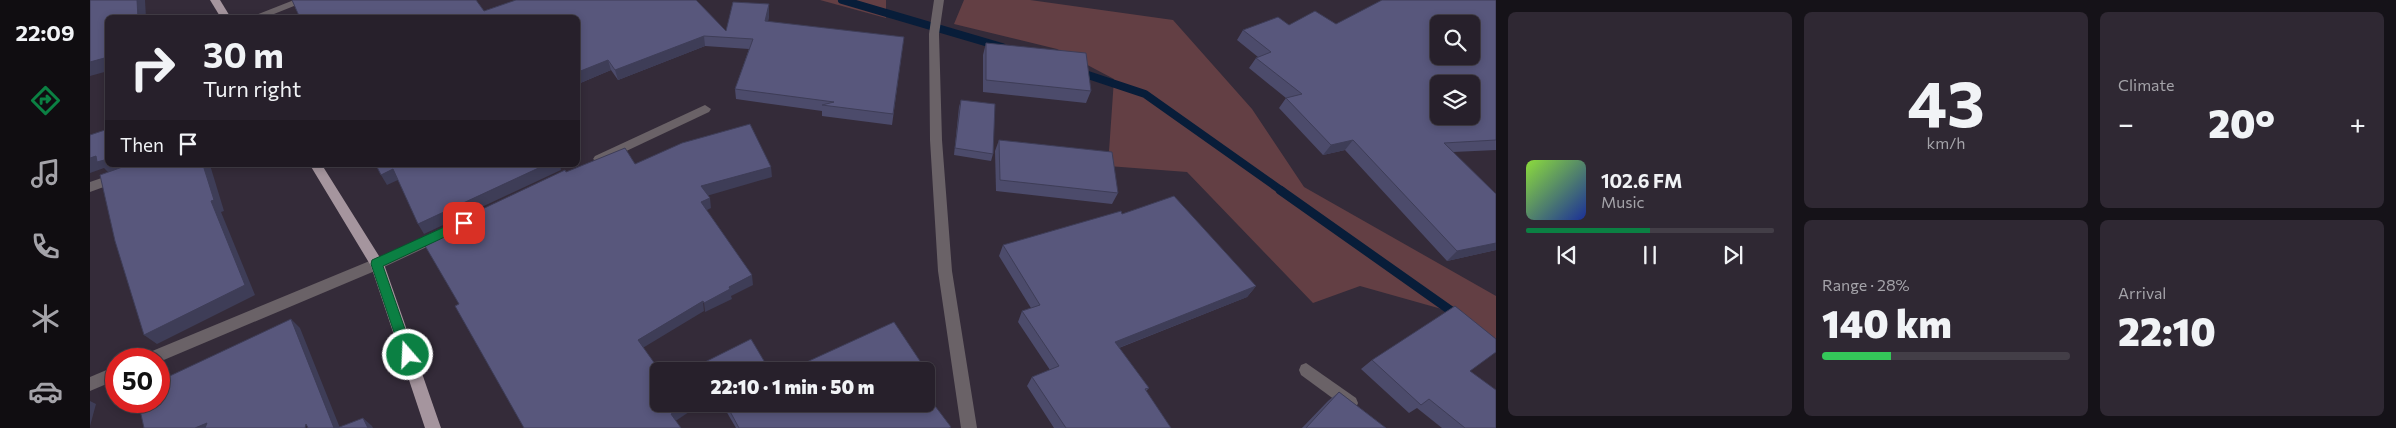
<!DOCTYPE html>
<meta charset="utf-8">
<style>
:root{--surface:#27202b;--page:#2f2833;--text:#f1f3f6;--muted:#a4a3a9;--line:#433e47;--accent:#0b8043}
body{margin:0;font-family:Commissioner,sans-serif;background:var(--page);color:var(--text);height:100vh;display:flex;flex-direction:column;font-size:19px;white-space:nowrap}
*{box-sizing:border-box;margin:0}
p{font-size:16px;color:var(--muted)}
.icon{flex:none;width:28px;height:28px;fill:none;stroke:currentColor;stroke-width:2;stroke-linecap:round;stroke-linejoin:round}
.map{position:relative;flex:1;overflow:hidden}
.drawer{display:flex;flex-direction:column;gap:12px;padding:12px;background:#151218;width:900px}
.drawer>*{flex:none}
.top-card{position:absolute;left:15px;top:15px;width:475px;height:152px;border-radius:8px;box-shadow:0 2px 8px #0003,0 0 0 1px var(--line);background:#27202b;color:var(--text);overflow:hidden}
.fabs{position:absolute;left:1340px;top:15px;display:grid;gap:10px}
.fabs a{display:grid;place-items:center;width:50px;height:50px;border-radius:8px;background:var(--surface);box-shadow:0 2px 8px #0003,0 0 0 1px var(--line);font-size:25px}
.speed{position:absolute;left:15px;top:348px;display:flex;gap:10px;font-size:25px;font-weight:700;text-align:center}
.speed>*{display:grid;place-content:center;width:65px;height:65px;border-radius:50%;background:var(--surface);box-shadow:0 2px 8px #0003,0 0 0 1px var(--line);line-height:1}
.speed .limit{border:8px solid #d22;background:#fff;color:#111}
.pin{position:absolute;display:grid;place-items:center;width:42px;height:42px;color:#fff;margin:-21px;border-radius:10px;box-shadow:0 2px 8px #0006}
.me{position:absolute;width:55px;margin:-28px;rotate:341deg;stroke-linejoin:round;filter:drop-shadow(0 0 4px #0008)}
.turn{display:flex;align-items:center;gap:18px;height:105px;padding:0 15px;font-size:22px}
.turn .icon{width:65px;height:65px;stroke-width:2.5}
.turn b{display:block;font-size:35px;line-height:42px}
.then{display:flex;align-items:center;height:48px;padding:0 15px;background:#0003;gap:10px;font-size:19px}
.big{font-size:38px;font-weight:800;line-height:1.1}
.drawer .tile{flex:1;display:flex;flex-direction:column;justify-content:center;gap:8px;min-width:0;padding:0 18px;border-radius:8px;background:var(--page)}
.drawer .dial{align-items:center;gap:0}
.dial b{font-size:65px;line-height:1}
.song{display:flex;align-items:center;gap:15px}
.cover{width:60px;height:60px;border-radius:8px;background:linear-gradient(135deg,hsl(90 70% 55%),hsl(230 70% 35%))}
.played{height:5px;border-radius:2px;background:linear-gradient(90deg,var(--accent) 50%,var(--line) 50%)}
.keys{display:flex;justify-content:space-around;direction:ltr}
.heat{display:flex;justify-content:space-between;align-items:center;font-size:28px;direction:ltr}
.charge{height:8px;border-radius:4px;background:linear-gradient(90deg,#34c759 28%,var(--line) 0)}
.drawer .tiles{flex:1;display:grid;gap:12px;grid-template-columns:repeat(3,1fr)}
.tile:first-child{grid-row:span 2}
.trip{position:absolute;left:560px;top:362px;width:285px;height:50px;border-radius:8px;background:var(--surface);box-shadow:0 2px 8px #0003,0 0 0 1px var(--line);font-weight:800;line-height:50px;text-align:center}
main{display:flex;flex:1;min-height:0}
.menu{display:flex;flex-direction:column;width:90px;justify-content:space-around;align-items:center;background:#100d11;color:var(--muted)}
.menu .icon{width:35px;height:35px}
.menu .on{color:var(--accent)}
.menu b{font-size:22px;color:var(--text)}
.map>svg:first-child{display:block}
</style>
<main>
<nav class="menu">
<b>22:09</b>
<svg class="icon on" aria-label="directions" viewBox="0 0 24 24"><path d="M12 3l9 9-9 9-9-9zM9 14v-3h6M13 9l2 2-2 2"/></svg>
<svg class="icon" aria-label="music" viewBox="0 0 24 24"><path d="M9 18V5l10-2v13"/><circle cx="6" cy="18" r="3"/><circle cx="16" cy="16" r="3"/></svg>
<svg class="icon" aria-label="phone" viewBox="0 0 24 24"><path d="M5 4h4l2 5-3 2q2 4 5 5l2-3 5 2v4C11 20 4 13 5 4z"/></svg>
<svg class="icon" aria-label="climate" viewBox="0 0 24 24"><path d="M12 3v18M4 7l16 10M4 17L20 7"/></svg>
<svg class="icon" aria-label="car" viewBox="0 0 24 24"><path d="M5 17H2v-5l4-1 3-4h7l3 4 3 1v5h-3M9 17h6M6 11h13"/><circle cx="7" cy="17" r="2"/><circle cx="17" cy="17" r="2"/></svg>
</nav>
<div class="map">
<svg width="1406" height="428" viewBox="0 0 1406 428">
<rect width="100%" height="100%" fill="#342b39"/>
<g fill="#633f44">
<path d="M730,0H796V18Z"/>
<path d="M874,0H940L1083,20L1162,109L1214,187L1406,296V339L1373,315L1270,286L1223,303L1097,172L1018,166L1024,79L967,49L864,24Z"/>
</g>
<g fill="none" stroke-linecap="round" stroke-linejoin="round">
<g stroke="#081d39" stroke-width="8">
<path d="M752,0L912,47"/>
<path d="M989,72L1055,94L1192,191"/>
</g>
<path stroke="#081d39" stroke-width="9" d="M1190,190L1367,315"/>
<g fill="#6a6267" fill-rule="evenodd">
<path d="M204,0H219L174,18H158Z"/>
<path d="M844,0H854L849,34L852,140L862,271L887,428H871L848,271L840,140L839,34Z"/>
<path d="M615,105L621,109L619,112L513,162L509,163L503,159L505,156Z"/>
<path d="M26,173L32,178L30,181L0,192V182Z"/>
<path d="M351,229L356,230L357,234L356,238L292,268L69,362V359H53L55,354L282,260Z"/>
<path d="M1216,363L1266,398L1268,403L1266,408L1261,410L1256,408L1211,375L1209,370L1211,365Z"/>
<path d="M26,366V380L0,391V377Z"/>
</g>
<g fill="#a5959e" fill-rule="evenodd">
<path d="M120,0H130L141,18H131Z"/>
<path d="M220,165H232L294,264L351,428H335L281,266Z"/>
</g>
</g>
<g fill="#4c4b6b">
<path d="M202,0H386L394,11L426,0H606L636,31L643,2L679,4V15L678,22L814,37L802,125L732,116V111L646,99L645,89L659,49L615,46L528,80L521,70L488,84V18H210Z"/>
<path d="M1406,0V150L1363,152L1406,250L1357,261L1255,150L1233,155L1189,108L1196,98L1159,68L1166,58L1168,57L1147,40L1153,30L1199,25L1246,24Z"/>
<path d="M896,43L1001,91L996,103L893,92V55Z"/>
<path d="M871,100L903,154L901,161L864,155L869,107Z"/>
<path d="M909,140L1028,193L1022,204L906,191L905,151Z"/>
<path d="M1032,214L1166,286L1157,297L1029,348L1059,388L1056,391L1081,428H964L937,386L942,377L960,370L928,322L932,311L941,308L909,256L913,245Z"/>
<path d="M1282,360L1380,371L1406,428H1352L1327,408L1319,413L1271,369Z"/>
<path d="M1249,392L1296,428H1212L1238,401Z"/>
<path d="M632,404H836L860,428H646Z"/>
</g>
<g fill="#3e3d57">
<path d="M47,0H55L56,18H48Z"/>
<path d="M679,4V15L676,32L675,21Z"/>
<path d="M614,36L615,46L528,80L525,70Z"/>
<path d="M18,57V71L0,76V62Z"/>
<path d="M518,60L521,70L488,84V72Z"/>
<path d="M1263,140L1255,150L1233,155L1241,145Z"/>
<path d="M6,156L18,159V165H43L19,173L14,168L0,173V158Z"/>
<path d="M113,165H120L134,211L131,212L165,295L67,344L54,335L121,201Z"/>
<path d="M455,165H470L471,170L334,234L328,224Z"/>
<path d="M681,167L682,177L613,197L611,186Z"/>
<path d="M303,169L310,179L297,185L291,175Z"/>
<path d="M620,198L621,208L613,212L611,202Z"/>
<path d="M1406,243V250L1357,261L1367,251Z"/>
<path d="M662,275L663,285L641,296L642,299L615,312L614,303L639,287Z"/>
<path d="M1166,286L1157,297L1018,352L1025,342Z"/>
<path d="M613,301L614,311L551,349L548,340Z"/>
<path d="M201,319L210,328L250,428H244Z"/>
<path d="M0,401L6,404L0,426Z"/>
<path d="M596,404H611L584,422L581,414Z"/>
<path d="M273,418L282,426L283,428H278Z"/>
<path d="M117,423L124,428H105Z"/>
</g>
<g fill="#58577c" stroke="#3e3d57" fill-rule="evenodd">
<path d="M0,0H47L48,18H18V57L0,62Z"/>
<path d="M202,0H386L394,11L426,0H606L636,31L643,2L679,4L675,21L814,37L803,114L732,105L744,102L645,89L663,39L614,36L525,70L518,60L488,72V18H210Z"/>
<path d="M1292,0H1406V140L1354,143L1406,194V243L1367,251L1263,140L1241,145L1196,98L1212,94L1166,58L1181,52L1153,30L1188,17L1199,25L1225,11L1246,24ZM1349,24H1381V56H1349ZM1349,84H1381V116H1349Z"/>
<path d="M896,43L996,53L1001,91L896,80Z"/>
<path d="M871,100L905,104L903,154L865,148Z"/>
<path d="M660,124L681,167L611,186L620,198L611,202L662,275L639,287L640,289L614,303L613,301L548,340L570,371H569V404H596L581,414L591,428H434L365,306L369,304L334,244L336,243L333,237L475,170L476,172L535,148L545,164L592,143Z"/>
<path d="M18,129V159L7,162L6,156L0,158V135Z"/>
<path d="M909,140L1022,152L1028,193L910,180Z"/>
<path d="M38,165H113L124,200L121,201L155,285L54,335L25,241L10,175Z"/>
<path d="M286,165H455L328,224L303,169L291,175Z"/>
<path d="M1084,196L1166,286L1025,342L1059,388L1055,389L1081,428H976L942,377L969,366L932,311L950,305L913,245L1031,211L1032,214Z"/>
<path d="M1365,306L1406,339V352L1380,371L1406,390V428H1375L1339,399L1331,405L1282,360Z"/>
<path d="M201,319L244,428H218L216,424L215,428H115L117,423L105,428H54L48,401H69V381Z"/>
<path d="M804,322L836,370L832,371H697Z"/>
<path d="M661,339L680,371H597Z"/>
<path d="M1249,392L1296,428H1216Z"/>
<path d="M836,394L861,427L859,428H649L636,404H836Z"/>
<path d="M273,418L278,428H247Z"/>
</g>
<path fill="#0b8043" stroke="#07532c" d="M374,218L379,223L378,226L293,266L324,355L322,359L318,361L313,359L281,264L282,260Z"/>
</svg>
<div class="fabs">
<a><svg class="icon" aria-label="search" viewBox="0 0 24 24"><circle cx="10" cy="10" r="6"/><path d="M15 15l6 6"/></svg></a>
<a><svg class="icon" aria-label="layers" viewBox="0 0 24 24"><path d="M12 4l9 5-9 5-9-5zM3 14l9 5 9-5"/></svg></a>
</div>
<div class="speed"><div class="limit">50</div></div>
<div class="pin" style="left:374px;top:223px;background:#d93025"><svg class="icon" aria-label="arrive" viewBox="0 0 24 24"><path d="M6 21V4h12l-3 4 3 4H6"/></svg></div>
<svg class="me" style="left:318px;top:355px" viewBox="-20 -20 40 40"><circle r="17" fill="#0b8043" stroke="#fff" stroke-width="3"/><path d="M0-11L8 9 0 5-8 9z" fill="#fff"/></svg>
<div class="trip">22:10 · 1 min · 50 m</div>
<div class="top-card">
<div class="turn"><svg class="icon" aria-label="right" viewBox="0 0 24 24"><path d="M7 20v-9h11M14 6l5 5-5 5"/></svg><div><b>30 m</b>Turn right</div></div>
<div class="then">Then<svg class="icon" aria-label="arrive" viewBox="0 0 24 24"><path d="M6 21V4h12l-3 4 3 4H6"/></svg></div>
</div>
</div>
<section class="drawer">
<div class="tiles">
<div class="tile">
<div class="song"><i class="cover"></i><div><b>102.6 FM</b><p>Music</p></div></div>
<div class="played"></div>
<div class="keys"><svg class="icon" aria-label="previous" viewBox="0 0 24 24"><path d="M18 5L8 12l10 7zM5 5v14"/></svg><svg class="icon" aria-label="pause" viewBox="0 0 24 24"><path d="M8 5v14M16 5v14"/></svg><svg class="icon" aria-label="next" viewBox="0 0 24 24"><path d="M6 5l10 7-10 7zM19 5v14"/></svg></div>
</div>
<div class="tile dial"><b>43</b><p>km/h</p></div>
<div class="tile"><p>Climate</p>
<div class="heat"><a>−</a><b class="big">20°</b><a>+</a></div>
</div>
<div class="tile"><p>Range · 28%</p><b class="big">140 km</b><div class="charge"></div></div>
<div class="tile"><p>Arrival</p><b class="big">22:10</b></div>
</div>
</section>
</main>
